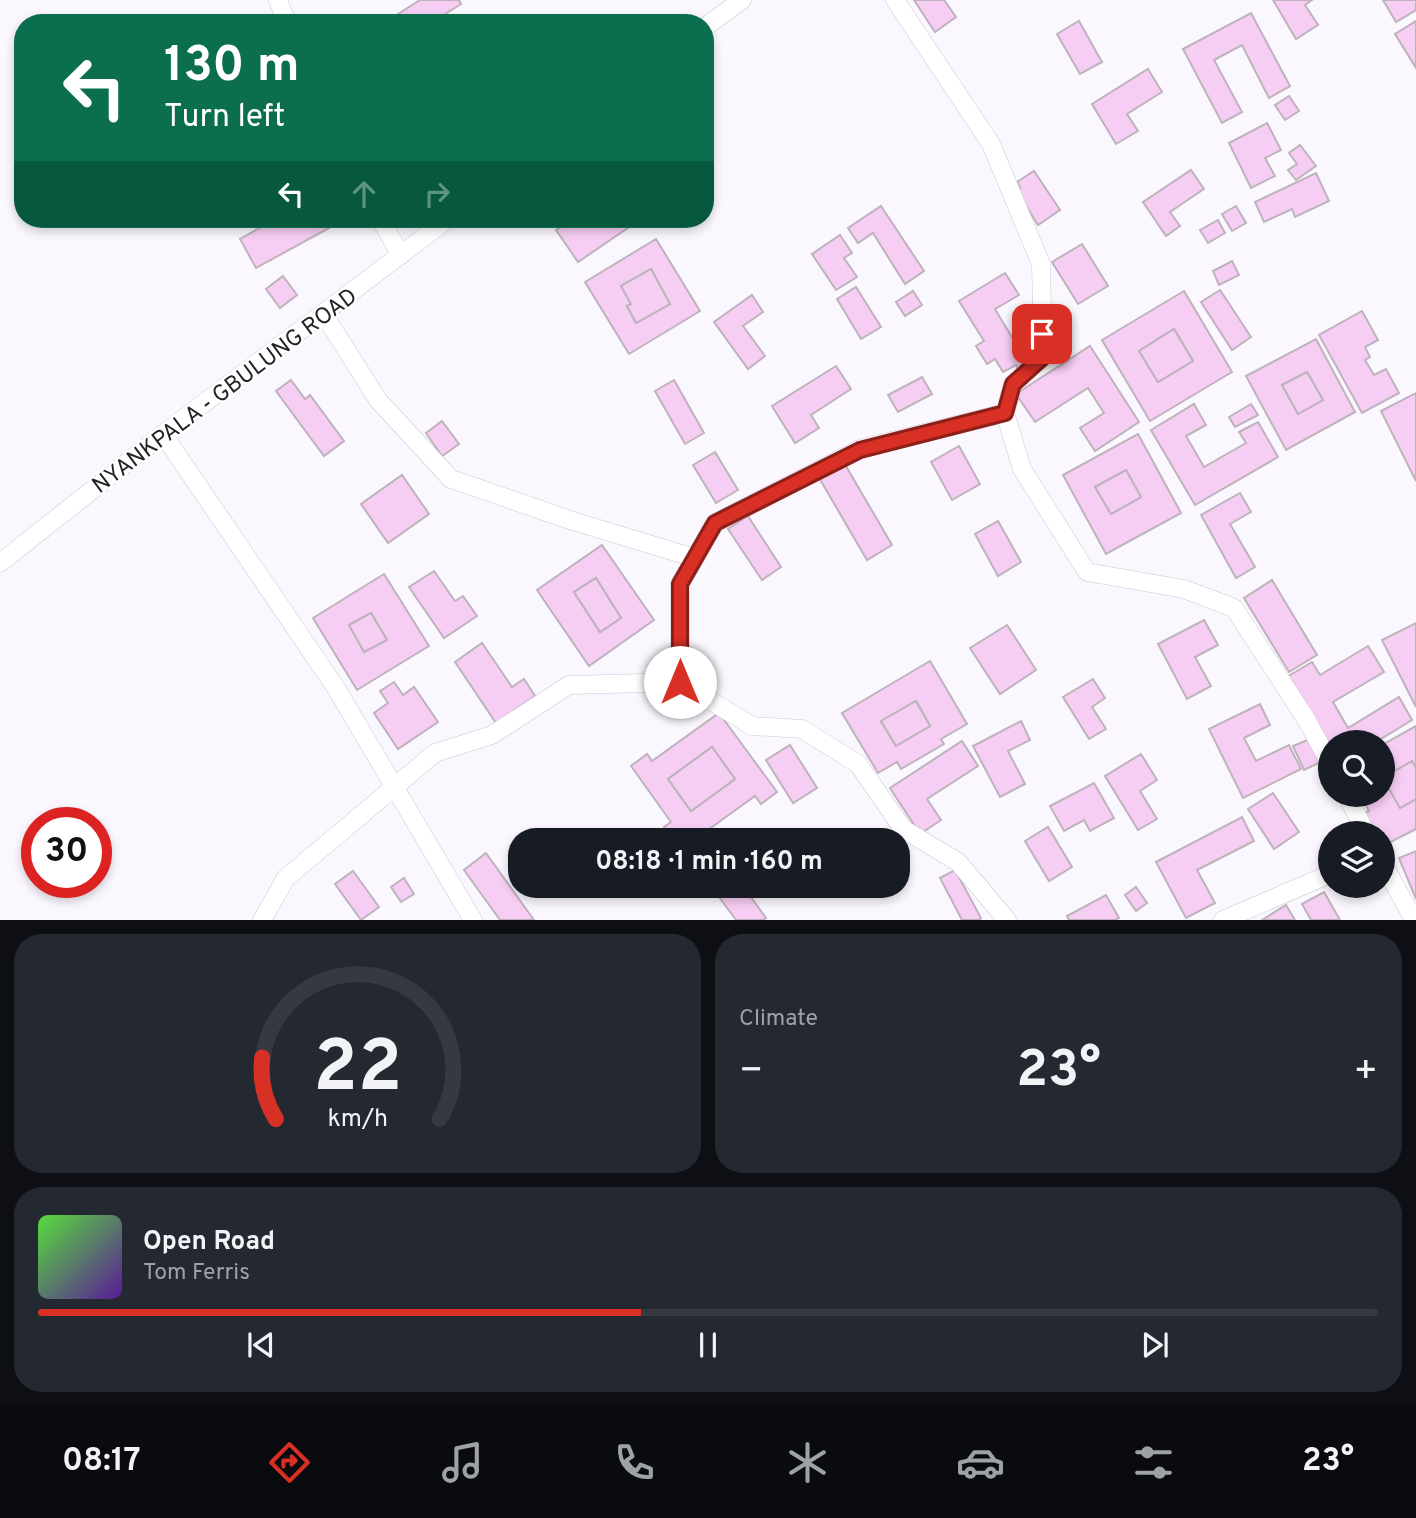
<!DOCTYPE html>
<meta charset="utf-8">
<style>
:root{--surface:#171b24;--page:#242831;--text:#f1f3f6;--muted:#9ea1a6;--line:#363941;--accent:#d93025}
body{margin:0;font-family:Overpass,sans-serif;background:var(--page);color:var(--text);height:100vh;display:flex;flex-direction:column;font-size:26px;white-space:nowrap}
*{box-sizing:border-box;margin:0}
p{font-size:23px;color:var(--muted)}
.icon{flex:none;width:38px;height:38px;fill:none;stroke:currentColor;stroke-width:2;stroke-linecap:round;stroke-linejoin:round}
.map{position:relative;height:920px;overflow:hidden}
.side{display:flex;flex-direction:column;gap:14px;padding:14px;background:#0d0f14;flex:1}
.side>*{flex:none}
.banner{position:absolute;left:14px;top:14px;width:700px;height:214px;border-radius:28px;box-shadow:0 4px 10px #0003;background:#0b6e4f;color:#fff;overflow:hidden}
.controls{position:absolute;left:1318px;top:730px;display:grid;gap:14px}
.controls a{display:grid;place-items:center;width:77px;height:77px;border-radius:50%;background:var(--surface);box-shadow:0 4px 10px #0003;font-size:35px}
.speed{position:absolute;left:21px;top:807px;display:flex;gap:14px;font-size:35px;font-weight:700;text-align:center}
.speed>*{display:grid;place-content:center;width:91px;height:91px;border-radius:50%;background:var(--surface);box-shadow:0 4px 10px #0003;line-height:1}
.speed .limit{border:10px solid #d22;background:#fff;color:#111}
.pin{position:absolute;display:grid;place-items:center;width:60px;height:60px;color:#fff;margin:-30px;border-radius:14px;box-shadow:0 4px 10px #0006}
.me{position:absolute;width:77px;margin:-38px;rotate:0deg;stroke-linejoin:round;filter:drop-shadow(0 0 5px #0008)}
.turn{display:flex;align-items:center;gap:24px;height:147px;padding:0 35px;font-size:32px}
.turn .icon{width:91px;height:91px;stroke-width:2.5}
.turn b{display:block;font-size:49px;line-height:60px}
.lanes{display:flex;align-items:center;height:66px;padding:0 35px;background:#0003;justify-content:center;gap:35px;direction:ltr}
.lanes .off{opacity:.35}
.big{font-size:52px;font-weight:700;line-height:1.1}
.side .card{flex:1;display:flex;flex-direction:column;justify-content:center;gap:10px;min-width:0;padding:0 24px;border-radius:28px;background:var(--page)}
.side .dial{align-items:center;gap:0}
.dial svg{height:182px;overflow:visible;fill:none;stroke:var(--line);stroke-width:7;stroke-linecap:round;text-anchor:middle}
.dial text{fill:var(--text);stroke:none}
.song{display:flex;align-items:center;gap:21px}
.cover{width:84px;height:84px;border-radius:10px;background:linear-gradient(135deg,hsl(110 70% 55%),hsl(270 70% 35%))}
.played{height:7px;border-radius:4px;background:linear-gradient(90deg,var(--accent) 45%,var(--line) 45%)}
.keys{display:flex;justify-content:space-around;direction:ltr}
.heat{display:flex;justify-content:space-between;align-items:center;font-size:38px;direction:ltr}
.side .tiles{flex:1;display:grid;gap:14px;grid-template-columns:1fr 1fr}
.card:last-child{grid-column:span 2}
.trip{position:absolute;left:508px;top:828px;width:402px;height:70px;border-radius:28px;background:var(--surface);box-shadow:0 4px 10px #0003;font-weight:700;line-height:70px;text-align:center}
.menu{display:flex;height:112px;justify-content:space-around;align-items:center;background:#090b0e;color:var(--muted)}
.menu .icon{width:49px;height:49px}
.menu .current{color:var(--accent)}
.menu b{font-size:32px;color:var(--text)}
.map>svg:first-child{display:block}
</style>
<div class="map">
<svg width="1416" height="920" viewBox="0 0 1416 920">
<rect width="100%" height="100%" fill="#fbf7fe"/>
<g fill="#f7cef3" stroke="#beb3bc" stroke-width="2" fill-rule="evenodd">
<path d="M420,0H459L461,4L431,23H384Z"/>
<path d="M914,0H944L956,17L935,32Z"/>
<path d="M1273,0H1312L1305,5L1318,25L1296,39Z"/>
<path d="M1383,0H1416V10L1396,22Z"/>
<path d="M1251,13L1290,86L1269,98L1242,45L1214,60L1242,112L1222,123L1183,49Z"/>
<path d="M1079,21L1102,62L1080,74L1057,34Z"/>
<path d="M1416,21V68L1395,34Z"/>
<path d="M1148,69L1162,92L1127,114L1138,131L1116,144L1092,104Z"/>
<path d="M1289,96L1299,111L1285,120L1275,105Z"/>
<path d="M1267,123L1281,150L1265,158L1275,176L1251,188L1229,143Z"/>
<path d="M1300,145L1316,166L1296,180L1288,170L1297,164L1289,153Z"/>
<path d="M1191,170L1204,189L1170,212L1180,226L1166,236L1143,202Z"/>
<path d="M1034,171L1060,210L1038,225L1017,191L1020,188L1017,182Z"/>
<path d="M1316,173L1329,201L1295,217L1292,209L1264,222L1255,202Z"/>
<path d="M881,206L924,271L905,284L873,233L858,243L848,228Z"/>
<path d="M1236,206L1246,223L1232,231L1222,214Z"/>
<path d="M276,219H324L329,228L256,268L240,239Z"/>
<path d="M572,219H641L578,262L556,230Z"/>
<path d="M1218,220L1225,233L1208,243L1200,230Z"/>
<path d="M840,235L852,253L844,258L857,277L836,290L812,254Z"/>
<path d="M656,239L700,311L629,354L585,282ZM651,269L670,304L636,323L627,306L631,304L621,286Z"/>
<path d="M1082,244L1108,286L1078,304L1052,262Z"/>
<path d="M1232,261L1239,275L1219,285L1213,271Z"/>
<path d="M651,269L670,304L636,323L627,306L631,304L621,286Z"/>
<path d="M1005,273L1019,295L995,309L1028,364L1018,369L1016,365L1003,372L995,359L987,364L976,346L984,341L959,301Z"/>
<path d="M283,276L297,295L280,308L266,289Z"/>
<path d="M856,287L881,327L861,339L837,299Z"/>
<path d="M1220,290L1251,337L1232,350L1201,302Z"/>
<path d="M913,291L922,305L905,316L896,302Z"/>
<path d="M1184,291L1232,372L1150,421L1102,340ZM1174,329L1193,361L1158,382L1139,351Z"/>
<path d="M752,295L763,312L743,326L765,356L748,369L714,322Z"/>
<path d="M1362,311L1378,340L1365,347L1370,357L1365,360L1374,375L1386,369L1399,393L1362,413L1319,335Z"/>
<path d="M1174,329L1193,361L1158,382L1139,351Z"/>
<path d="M1316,339L1355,412L1286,450L1246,376ZM1307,372L1323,400L1298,414L1282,385Z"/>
<path d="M1090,346L1139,422L1095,451L1080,428L1104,413L1088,388L1035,422L1016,394Z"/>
<path d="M836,366L851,389L811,415L819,428L795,443L772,406Z"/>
<path d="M1307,372L1323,400L1298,414L1282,385Z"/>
<path d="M922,377L932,394L898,412L888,395Z"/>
<path d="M291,380L305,399L310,395L344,441L324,456L276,391Z"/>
<path d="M674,380L704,433L685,444L655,391Z"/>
<path d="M1416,393V481L1381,411Z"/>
<path d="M1194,404L1206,425L1186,436L1204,467L1246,443L1239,432L1258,422L1278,457L1195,505L1151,430Z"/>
<path d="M1251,404L1258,415L1235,427L1229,417Z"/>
<path d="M442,421L459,444L442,456L426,433Z"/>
<path d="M1138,434L1181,513L1106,554L1063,475ZM1126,470L1141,497L1111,514L1095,487Z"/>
<path d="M959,446L980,484L952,500L931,462Z"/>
<path d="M715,452L738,490L716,503L693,465Z"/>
<path d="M843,461L892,545L867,560L818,476Z"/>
<path d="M1126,470L1141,497L1111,514L1095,487Z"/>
<path d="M402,475L429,514L388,543L361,504Z"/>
<path d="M1240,493L1251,512L1230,524L1255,567L1236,578L1201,515Z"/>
<path d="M748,516L781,567L762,580L728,529Z"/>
<path d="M998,521L1021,562L998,576L975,534Z"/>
<path d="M602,545L654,620L589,666L537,590ZM596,578L621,618L600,632L574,592Z"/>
<path d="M434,571L455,601L463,596L477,616L444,638L409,587Z"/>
<path d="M384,574L429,646L357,690L313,618ZM371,613L387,640L364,652L349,625Z"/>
<path d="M596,578L621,618L600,632L574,592Z"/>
<path d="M1272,580L1317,655L1289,672L1244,598Z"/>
<path d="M371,613L387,640L364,652L349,625Z"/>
<path d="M1204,620L1218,645L1195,657L1211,686L1187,699L1158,644Z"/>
<path d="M1416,623V707L1382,640Z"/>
<path d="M1007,625L1036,670L1000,694L970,648Z"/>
<path d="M482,643L512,687L524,679L535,696L496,723L455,662Z"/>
<path d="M1368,646L1384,672L1333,702L1348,728L1399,697L1412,720L1376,742H1330V753L1285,678L1312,662L1320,675Z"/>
<path d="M930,661L967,724L941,739L944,744L901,769L897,762L878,773L842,713ZM916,701L930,726L896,746L881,721Z"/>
<path d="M1093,679L1105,698L1092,707L1106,729L1089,739L1063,697Z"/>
<path d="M394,682L403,695L414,687L438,722L398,749L374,713L388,703L380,691Z"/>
<path d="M916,701L930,726L896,746L881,721Z"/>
<path d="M1260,704L1270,725L1244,738L1256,761L1289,745L1301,769L1243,798L1209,729Z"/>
<path d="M719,713L777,792L761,804L755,796L694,840H674L664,827L671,822L631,766L647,754L652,761ZM712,747L735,779L691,811L668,779Z"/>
<path d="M1021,721L1030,740L1008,751L1025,784L1000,797L973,746Z"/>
<path d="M1416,726V768L1412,761L1383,778L1400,808L1416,799V829L1387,844L1378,828L1372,831L1363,814L1369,811L1360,794H1382V745Z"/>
<path d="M1312,738L1323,761L1304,770L1293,746Z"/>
<path d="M962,741L978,766L927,799L941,820L920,834L890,788Z"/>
<path d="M790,745L817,788L793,803L766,760Z"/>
<path d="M712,747L735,779L691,811L668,779Z"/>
<path d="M1141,754L1157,780L1140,791L1157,819L1138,830L1105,776Z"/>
<path d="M1412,761L1416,768V799L1400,808L1383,778Z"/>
<path d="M1094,783L1114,818L1090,831L1084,820L1064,831L1050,806Z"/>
<path d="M1273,793L1299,832L1274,849L1248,809Z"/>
<path d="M1242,817L1254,841L1197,870L1215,903L1186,918L1156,862Z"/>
<path d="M1048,827L1072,867L1049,881L1025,841Z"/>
<path d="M836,832L841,840H821Z"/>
<path d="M1416,851V899L1399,858Z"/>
<path d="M486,853L534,920H500L464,870Z"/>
<path d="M955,870L981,918L979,920H962L940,878Z"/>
<path d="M353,871L379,907L361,920L335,884Z"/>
<path d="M404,878L414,894L401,902L391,887Z"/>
<path d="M711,886H743L766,918L763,920H736Z"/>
<path d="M1136,887L1147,903L1136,911L1125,895Z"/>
<path d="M1324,892L1340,920H1311L1302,904Z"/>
<path d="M1106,895L1119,918L1115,920H1069L1067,916Z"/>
<path d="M1286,905L1295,920H1262Z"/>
</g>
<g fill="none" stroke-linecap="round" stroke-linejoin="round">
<defs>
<g id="street">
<path d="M278,0L287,23"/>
<path d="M895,0L991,144L1041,264L1043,357L1013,384L1005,413L1022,469L1087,572L1184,589L1234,608L1306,719L1330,763"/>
<path d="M705,27L742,0"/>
<path d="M380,219L401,255"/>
<path d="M323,313L378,400L451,479L573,521L695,558"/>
<path d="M163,434L336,688L473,920"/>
<path d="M0,563L163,434L448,219"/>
<path d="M680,682V584L715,523L860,449L1005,413"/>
<path d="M1346,794L1366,833"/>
<path d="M1382,862L1414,920"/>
<path d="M262,920L286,878L435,753L492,735L569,685L680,682L752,726L802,729L858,764L903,829L958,862L1007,920"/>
<path d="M1223,920L1330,874"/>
</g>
</defs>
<use href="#street" stroke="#cdc6d3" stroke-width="19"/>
<use href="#street" stroke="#fff" stroke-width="18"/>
</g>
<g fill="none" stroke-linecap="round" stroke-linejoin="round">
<defs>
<path id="route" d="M680,682V584L715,523L860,450L1005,413L1013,384L1043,357L1042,334"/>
</defs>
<use href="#route" stroke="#8d1f18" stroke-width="18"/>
<use href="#route" stroke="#d93025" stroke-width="12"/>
</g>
<g text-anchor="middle" stroke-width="5" stroke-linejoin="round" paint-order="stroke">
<g font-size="23" fill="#252227" stroke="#fff">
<text transform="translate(224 390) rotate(-37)" y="8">NYANKPALA - GBULUNG ROAD</text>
</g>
</g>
</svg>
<div class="controls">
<a><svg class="icon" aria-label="search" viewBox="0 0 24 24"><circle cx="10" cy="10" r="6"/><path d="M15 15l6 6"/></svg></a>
<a><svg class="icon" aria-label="layers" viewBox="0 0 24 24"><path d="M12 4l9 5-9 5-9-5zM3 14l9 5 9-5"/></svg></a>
</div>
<div class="speed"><div class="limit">30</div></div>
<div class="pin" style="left:1042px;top:334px;background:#d93025"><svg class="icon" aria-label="arrive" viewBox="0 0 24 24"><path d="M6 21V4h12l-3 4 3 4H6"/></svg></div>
<svg class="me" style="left:680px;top:682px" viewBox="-20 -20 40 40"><circle r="19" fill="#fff"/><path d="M0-13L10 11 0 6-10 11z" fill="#d93025"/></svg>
<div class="trip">08:18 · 1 min · 160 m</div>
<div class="banner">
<div class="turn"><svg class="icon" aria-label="left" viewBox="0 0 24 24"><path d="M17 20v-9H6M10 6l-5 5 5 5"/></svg><div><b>130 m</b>Turn left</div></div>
<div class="lanes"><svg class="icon" aria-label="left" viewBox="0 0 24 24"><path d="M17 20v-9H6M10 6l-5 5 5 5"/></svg><svg class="icon off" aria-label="ahead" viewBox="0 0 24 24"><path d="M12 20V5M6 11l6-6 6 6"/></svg><svg class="icon off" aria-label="right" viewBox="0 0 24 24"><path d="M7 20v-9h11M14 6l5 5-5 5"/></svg></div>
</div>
</div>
<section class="side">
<div class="tiles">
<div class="card dial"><svg viewBox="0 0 100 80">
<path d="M14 69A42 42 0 1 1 86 69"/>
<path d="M14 69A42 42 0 0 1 8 42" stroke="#d93025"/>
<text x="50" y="56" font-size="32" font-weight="700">22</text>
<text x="50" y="72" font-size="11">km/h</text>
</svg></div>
<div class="card"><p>Climate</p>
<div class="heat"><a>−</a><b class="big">23°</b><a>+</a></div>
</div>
<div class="card">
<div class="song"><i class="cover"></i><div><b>Open Road</b><p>Tom Ferris</p></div></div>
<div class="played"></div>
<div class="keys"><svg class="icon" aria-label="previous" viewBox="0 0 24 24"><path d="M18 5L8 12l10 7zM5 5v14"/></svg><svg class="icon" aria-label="pause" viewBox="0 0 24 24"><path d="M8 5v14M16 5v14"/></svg><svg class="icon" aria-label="next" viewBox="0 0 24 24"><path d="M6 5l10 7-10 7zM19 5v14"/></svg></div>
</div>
</div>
</section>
<nav class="menu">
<b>08:17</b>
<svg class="icon current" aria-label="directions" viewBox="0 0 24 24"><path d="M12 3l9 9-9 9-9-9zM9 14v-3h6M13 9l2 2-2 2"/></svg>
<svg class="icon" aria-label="music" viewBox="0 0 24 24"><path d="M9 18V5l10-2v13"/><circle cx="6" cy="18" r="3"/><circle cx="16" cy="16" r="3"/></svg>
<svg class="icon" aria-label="phone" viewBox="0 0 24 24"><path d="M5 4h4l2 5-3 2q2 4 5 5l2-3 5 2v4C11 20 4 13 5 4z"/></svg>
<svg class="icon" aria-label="climate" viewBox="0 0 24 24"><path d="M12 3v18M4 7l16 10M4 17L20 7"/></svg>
<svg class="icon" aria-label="car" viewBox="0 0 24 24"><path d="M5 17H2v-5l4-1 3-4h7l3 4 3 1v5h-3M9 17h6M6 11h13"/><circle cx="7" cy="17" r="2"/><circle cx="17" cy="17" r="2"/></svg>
<svg class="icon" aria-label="filters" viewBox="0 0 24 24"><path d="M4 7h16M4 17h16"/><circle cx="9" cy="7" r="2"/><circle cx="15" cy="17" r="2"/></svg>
<b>23°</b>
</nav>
